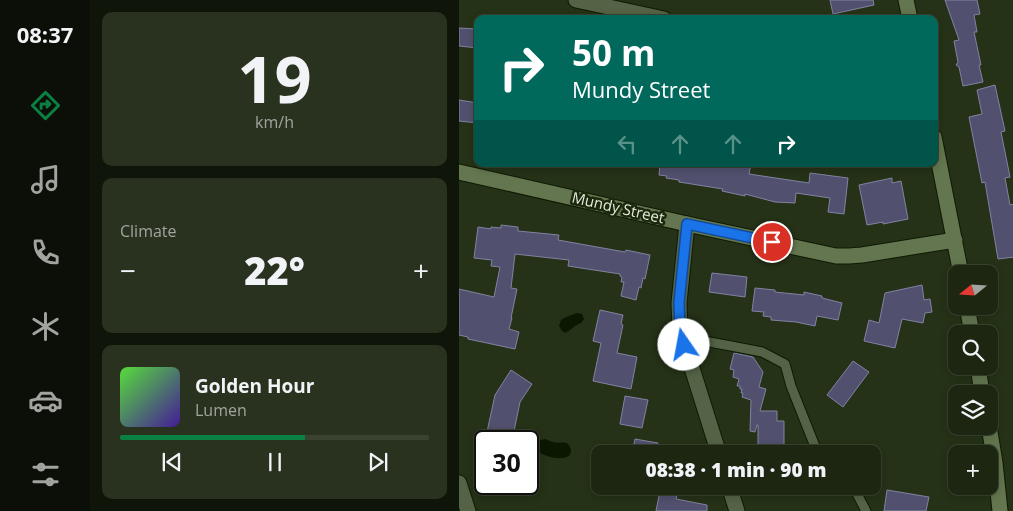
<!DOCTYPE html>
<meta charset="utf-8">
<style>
:root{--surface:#1c2611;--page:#29321f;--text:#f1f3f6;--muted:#a0a59f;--line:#3a4331;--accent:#0b8043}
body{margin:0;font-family:"Open Sans",sans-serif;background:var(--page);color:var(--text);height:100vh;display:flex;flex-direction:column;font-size:19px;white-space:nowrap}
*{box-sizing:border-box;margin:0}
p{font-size:16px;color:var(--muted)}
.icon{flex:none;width:28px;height:28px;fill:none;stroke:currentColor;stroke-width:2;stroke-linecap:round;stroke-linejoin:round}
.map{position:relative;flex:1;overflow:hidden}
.panel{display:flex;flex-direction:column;gap:12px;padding:12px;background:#0f1509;width:369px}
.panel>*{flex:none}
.hud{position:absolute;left:15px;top:15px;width:464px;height:152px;border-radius:10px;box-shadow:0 2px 8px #0003,0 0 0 1px var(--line);background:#00695c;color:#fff;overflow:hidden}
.needle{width:32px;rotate:252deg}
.fabs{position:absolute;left:489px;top:265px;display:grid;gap:10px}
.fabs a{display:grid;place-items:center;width:50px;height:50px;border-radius:10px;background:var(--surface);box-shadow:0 2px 8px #0003,0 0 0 1px var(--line);font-size:25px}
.speed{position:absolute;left:15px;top:430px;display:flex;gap:10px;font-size:25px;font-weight:700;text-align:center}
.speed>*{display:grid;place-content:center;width:65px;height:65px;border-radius:50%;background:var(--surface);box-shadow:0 2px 8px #0003,0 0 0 1px var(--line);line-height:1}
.speed .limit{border:2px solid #111;border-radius:8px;background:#fff;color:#111}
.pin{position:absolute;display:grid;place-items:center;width:42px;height:42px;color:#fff;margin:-21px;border:2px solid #fff;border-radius:50%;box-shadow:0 1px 5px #0007}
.me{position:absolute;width:55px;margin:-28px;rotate:348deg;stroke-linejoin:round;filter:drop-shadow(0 0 4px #0008)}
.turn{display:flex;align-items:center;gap:18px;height:105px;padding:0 15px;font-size:22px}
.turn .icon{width:65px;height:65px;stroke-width:2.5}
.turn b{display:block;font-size:35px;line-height:42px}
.lanes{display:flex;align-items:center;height:48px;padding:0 15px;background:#0003;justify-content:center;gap:25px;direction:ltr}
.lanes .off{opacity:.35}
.big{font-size:38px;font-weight:800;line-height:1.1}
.panel .card{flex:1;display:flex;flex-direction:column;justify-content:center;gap:8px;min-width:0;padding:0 18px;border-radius:10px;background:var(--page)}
.panel .dial{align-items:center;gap:0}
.dial b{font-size:65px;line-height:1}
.song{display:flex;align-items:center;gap:15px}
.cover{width:60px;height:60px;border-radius:8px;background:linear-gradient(135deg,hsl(110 70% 55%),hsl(260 70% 35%))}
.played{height:5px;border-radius:2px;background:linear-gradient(90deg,var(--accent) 60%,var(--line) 60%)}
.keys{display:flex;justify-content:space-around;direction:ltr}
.heat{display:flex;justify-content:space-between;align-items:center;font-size:28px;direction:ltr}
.trip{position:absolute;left:132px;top:445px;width:290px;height:50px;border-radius:10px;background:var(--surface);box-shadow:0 2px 8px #0003,0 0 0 1px var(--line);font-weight:800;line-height:50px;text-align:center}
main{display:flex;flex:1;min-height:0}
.tab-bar{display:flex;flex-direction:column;width:90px;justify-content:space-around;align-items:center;background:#0b0f07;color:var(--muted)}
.tab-bar .icon{width:35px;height:35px}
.tab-bar .on{color:var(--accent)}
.tab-bar b{font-size:22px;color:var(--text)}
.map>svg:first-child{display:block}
</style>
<main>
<nav class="tab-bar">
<b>08:37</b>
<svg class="icon on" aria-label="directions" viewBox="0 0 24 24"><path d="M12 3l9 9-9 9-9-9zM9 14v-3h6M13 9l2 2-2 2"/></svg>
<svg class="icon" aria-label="music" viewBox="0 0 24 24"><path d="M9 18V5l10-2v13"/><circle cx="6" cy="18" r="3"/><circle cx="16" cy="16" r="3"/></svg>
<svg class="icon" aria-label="phone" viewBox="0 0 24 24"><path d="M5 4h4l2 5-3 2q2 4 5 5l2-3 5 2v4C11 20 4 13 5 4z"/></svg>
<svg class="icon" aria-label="climate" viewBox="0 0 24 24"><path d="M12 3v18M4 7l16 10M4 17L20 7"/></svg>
<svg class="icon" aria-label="car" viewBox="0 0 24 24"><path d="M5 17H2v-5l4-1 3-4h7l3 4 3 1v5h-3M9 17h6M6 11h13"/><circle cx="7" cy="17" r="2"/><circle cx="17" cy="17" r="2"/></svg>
<svg class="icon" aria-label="filters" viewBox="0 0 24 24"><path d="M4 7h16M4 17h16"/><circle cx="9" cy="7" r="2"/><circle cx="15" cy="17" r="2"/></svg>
</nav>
<section class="panel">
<div class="card dial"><b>19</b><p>km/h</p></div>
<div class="card"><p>Climate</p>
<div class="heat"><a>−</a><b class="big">22°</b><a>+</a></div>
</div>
<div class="card">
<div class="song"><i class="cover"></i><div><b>Golden Hour</b><p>Lumen</p></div></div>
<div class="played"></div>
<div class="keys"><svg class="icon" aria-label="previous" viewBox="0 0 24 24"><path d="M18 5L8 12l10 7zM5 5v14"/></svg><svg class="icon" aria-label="pause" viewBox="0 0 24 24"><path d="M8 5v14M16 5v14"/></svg><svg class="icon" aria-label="next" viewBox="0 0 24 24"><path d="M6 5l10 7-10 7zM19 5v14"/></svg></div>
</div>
</section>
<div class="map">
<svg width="555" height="511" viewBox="0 0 555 511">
<rect width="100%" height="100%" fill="#253217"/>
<g fill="#0c1701">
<path d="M118,313L123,314L125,319L122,323C115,325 113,330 106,333L103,331L100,326L102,320L107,317Z"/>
<path d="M86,439C89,440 91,441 94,442C99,444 105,441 109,444C111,446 112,449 112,452C110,463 86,457 80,452L78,445L79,441Z"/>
</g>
<g fill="#51516f" stroke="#8282a2">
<path d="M371,0H414L415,5L374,14Z"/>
<path d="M486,0H518L521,14L515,15L518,32H515L522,65H520L524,82L504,86L500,67L497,65L499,62L495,41L500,40Z"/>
<path d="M0,28L19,29V48L0,46Z"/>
<path d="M536,85L546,131L542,132L551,177L546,178L551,205L555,204V257L539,259L526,182L523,183L510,117L523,114L518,90Z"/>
<path d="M0,100L19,103V123L0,121Z"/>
<path d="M201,164H292L290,174L350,183L351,173L389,178L385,214L369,212L371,198L337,193L336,203L316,202L286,194V196L263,191L264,189L220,182V180L207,178L208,176L200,175Z"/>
<path d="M433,178V183L442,181L449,219L424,224V222L408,225L400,185Z"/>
<path d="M42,225L59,227V231L100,235L99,240L166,252L167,250L191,255L186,279L184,278L182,288L180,287L177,300L162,296L165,282H162L163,277L161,276V274L109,266L110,260L56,254L52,288L58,289L52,318H53L50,329L60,332L56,349L9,339V337L0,335V289L35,297L41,267L32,266L33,260L15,258L19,227L32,229V227L42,228Z"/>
<path d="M253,273L288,277L286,297L250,292Z"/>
<path d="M463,285L465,300L471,299L473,312L466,313L464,323L443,319L436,348L405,341L410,320L420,323L426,293Z"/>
<path d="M296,288L316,290V292L345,295V292L363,296V298L383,303L379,320L358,316L356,326L337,322L312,320V317L304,316L305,312L293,311Z"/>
<path d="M141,310L164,315L162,324L164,325L158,353L178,357L172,389L134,381L142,343L134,341Z"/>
<path d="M275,353L294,357L304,372L300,387L307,389L301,411H318V421H325V448H299V425H298L296,432L291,431L292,400L283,397L284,393H282L283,389H281V386H278L280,379L274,377L275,370L271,369Z"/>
<path d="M394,361L410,372L384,407L368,395Z"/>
<path d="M52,370L73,384L61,402L53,441H26L36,395Z"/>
<path d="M166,396L189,400L183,428L161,424Z"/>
<path d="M176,439L199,443L197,454H173Z"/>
<path d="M202,486H209L219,489L217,499L248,505V511H197Z"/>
<path d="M428,490L470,497L467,511H425Z"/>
</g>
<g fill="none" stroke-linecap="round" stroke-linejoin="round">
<defs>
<g id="lane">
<path d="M225,345L245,341L272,346L303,352L326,364L332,386L357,449L363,454"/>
<path d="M394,486L407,511"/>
</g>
<g id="street">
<path d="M117,0L205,19"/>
<path d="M228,224L220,303L221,330L260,454"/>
<path d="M0,483L9,511"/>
<path d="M270,486L278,511"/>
</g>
<g id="secondary">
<path d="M447,0L451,19"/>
<path d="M475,137L502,274"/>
<path d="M0,172L228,224L377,256H390L403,255L496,240"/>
<path d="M508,306L513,334"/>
<path d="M519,366L523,394"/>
<path d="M530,426L536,463L541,511"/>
</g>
</defs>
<use href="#lane" stroke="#0e1a02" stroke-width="11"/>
<use href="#street" stroke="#0e1a02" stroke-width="17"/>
<use href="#secondary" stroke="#0e1a02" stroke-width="17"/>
<use href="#lane" stroke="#546345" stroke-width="9"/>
<use href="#street" stroke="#546345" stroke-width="15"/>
<use href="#secondary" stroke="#63764f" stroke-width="15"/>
</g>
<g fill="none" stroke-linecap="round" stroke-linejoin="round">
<defs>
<path id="route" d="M225,345L221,330L220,303L228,224L313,242"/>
</defs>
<use href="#route" stroke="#114b97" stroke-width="12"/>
<use href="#route" stroke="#1a73e8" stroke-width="9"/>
</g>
<g text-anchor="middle" stroke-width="5" stroke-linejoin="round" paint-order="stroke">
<g font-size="15" fill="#e0e9d8" stroke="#1b280d">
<text transform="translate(159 208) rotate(13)" y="5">Mundy Street</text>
</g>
</g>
</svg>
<div class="fabs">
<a><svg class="needle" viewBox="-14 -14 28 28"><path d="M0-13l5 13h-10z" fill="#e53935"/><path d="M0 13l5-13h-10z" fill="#a0a59f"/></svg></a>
<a><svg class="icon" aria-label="search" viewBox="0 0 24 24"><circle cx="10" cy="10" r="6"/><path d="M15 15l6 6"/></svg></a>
<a><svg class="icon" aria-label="layers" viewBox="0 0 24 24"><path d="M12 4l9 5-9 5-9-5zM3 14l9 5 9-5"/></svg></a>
<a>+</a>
</div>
<div class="speed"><div class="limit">30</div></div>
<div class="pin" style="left:313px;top:242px;background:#d93025"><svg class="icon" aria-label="arrive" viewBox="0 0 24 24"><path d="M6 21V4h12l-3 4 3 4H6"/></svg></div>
<svg class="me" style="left:225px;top:345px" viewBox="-20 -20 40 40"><circle r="19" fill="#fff"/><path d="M0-13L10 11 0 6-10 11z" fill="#1a73e8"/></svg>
<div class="trip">08:38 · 1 min · 90 m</div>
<div class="hud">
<div class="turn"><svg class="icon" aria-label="right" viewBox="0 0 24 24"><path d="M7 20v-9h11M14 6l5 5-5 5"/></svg><div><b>50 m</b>Mundy Street</div></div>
<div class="lanes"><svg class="icon off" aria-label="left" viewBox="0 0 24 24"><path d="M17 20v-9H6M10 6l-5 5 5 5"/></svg><svg class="icon off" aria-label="ahead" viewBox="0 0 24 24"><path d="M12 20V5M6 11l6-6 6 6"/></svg><svg class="icon off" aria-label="ahead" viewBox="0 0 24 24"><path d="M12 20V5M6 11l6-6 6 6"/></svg><svg class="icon" aria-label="right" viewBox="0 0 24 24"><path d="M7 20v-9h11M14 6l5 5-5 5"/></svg></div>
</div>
</div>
</main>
